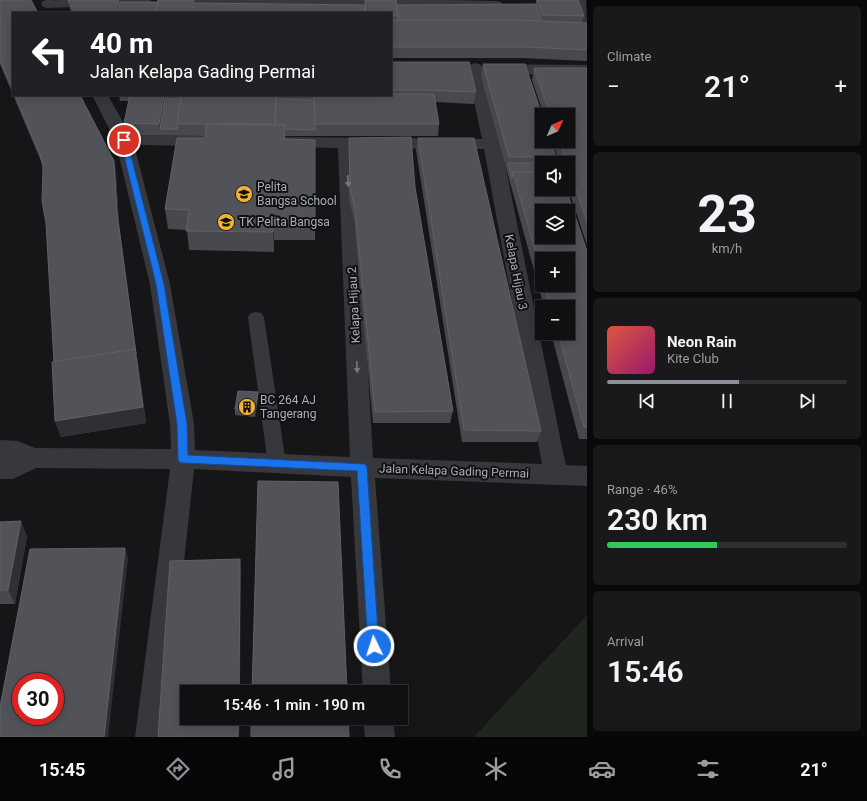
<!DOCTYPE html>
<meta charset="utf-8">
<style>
:root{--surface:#101012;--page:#19191b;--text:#f1f3f6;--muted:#9c9d9f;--line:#303032;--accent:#8c9099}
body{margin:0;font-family:Roboto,sans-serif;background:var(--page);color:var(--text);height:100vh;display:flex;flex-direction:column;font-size:15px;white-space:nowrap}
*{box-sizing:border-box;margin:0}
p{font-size:13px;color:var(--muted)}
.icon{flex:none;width:22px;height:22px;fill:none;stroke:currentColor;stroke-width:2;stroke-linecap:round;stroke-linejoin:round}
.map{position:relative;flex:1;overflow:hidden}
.panel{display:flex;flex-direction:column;gap:6px;padding:6px;background:#09090a;width:280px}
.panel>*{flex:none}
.hud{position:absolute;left:12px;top:12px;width:380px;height:84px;border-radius:0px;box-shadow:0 2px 10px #0003,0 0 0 1px var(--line);background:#202124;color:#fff;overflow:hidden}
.needle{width:26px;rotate:45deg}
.controls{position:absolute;left:535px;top:108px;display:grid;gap:8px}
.controls a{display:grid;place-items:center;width:40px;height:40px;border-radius:0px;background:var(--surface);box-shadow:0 2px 10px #0003,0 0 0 1px var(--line);font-size:20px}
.speed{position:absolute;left:12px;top:673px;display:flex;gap:8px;font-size:20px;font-weight:700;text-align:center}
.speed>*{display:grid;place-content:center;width:52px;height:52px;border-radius:50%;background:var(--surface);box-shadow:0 2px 10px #0003,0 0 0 1px var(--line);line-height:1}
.speed .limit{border:6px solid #d22;background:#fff;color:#111}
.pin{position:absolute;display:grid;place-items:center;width:34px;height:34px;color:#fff;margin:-17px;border:2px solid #fff;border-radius:50%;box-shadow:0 1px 4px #0007}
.me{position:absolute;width:44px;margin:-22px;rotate:356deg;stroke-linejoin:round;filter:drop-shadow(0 0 3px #0008)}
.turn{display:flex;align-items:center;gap:14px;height:84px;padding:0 12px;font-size:18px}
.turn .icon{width:52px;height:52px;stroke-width:2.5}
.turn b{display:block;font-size:28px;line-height:34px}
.big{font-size:30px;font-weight:600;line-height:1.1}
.panel .tile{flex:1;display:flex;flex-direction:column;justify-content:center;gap:6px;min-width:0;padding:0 14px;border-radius:6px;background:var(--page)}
.panel .dial{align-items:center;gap:0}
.dial b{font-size:52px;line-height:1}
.song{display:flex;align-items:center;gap:12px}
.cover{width:48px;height:48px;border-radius:6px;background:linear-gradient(135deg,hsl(10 70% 55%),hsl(320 70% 35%))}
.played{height:4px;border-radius:2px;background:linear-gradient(90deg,var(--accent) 55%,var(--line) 55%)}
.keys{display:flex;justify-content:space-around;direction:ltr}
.heat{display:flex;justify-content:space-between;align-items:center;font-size:22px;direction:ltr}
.charge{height:6px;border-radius:3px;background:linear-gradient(90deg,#34c759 46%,var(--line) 0)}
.trip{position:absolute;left:180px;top:685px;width:228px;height:40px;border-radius:0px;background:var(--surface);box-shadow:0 2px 10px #0003,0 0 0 1px var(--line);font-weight:600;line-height:40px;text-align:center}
.tab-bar{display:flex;height:64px;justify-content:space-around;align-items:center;background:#060607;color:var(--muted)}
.tab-bar .icon{width:28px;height:28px}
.tab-bar .on{color:var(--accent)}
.tab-bar b{font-size:18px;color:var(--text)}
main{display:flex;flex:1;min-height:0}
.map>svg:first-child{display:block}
</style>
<main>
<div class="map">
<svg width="587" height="737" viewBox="0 0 587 737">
<rect width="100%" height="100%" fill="#161618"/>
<path fill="#1e261f" d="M587,615V737H474Z"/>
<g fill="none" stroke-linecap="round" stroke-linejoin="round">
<path fill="#37383d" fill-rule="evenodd" d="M256,312L261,313L264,317L286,464L283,469L277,471L271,469L268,464L248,317L251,313Z"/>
<g fill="#37383d" fill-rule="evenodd">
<path d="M47,0H151L149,3L144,4L48,8L43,7L41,4L43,1Z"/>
<path d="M174,0H452L496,1L501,2L503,5L501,8L496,9L181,4L176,3Z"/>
<path d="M572,0H586L587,23L582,22Z"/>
<path d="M475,63L481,65L483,68L501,144L563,452L566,465L587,466V486L375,478L391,692H363L351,477L194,469L165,737H135L170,469L36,468L13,479H0V440L18,441L35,448L171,449L170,424L150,284L115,140L92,95H108L130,135L206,136L212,137L215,141L212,145L206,146L134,145L170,284L194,424L195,450L350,457L338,148L285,147L279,146L276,142L279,138L285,137L482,139L467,68L469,65ZM355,148L484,149L542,464L373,458Z"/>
<path d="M496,64L587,65V75L496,74L490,72L488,69L490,66Z"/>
<path d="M363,718H393L395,737H365Z"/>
</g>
</g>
<g fill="#47494d" fill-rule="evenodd">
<path d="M0,0L13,13V95L0,64Z"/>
<path d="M68,0H120V2H158V0H194L195,3L364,5L365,0L397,5L536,4V0H578L584,16L582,23H587V61L522,58H391V13H71Z"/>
<path d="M391,62L476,92L474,104L435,102L439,124L438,136H285V139L315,220V240H274V252L189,250L187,230L168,229L165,209L205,138V136L126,135L124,123L129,101H120L119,95H391Z"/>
<path d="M483,64L556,157L554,163H542L587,251V439H579L551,333H568V307H544L481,76ZM542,259L568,285H542Z"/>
<path d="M534,68H587V245L568,188V163H560L552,141H568V115H544L532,80Z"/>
<path d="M13,95H80L114,161L116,173L119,225L146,423L61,437L55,421L54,362L43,166Z"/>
<path d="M349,138L415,187L453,411L450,423H373L354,220L349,200Z"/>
<path d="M418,138L541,431L537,442H462L416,150Z"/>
<path d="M258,398L255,417L235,415V409Z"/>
<path d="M0,522L27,536L15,604H0Z"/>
</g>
<g fill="#2f3033">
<path d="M52,0H63L52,1Z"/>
<path d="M119,0H120L121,8L120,13H113Z"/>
<path d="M194,0L195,9L194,13H191Z"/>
<path d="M164,95L165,105L160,129L159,124Z"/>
<path d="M114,161L116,173L119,225L146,423L61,437L55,421L117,213Z"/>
<path d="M274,220V252L273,232Z"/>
<path d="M258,392V398L255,417V411Z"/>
<path d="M21,521L27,536L15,604L8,590Z"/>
<path d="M125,548L128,558L108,737H104Z"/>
<path d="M240,559L241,570L240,692H239Z"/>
<path d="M238,718H240L239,737H238Z"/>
</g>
<g fill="#525359" stroke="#5f6168" fill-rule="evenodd">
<path d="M0,0H31L38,13H13V90L0,60Z"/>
<path d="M68,0H119L115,13H74Z"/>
<path d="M158,0H194L191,13H155Z"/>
<path d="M365,0H396L398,16H391V13H366Z"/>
<path d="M537,0H578L584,16L542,15Z"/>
<path d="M120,2H158L155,13H117Z"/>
<path d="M195,3L364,5L365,13H192Z"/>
<path d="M536,4L541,21L515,20H398V16L397,5Z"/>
<path d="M391,20H515L587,23V50L525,47H391Z"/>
<path d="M391,62H469L476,92L419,90H391Z"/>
<path d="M483,64H525L542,115V141H551L556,157H509Z"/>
<path d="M534,68H587V222L568,166V163H567L559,141H568V115H550Z"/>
<path d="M391,94H434L439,124H315L314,95H391Z"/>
<path d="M15,95H80L114,161L117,213L136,354L135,349L54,362L46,223L42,201L43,167L40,154Z"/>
<path d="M130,95H164L159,124L124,123Z"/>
<path d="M181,95H276L275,124H177Z"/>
<path d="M165,99H181L177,124L178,129H160Z"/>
<path d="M276,99L314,100L315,130L284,129L285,125H275Z"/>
<path d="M206,124L285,125L284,139L315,140V220H274L273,232L186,231L189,210L165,209L177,138H205Z"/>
<path d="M411,137L415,187L453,411L375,412L355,209L350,188L349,138Z"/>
<path d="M418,138H474L541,431L464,430Z"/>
<path d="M508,163H555H542V172H513L512,178Z"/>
<path d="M513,172H542V189H566L587,251V427H584L558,333H568V307H550L544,285H568V259H542V276ZM542,211H568V237H542Z"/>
<path d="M135,349L143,407L55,421L52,362Z"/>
<path d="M238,391L258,392L255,411L235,409Z"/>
<path d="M258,481L338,482L347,692H252Z"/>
<path d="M21,521L8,590H0V522Z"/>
<path d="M125,548L104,737H0V707L30,549ZM21,682H55V716H21Z"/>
<path d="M240,559L239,692H187V718H238V737H158L170,561Z"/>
<path d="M251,718H348L349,737H251Z"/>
</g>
<defs><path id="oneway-solid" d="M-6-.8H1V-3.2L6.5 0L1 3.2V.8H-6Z"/></defs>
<g fill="#757881">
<use href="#oneway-solid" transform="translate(348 181) rotate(87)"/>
<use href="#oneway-solid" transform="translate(357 367) rotate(87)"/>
</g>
<path fill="#1a73e8" stroke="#114b97" d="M124,138L127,140L164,284L187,424L188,455L365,464L367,467L379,646L378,650L374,652L369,650L368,646L357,471L183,463L179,462L178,459L177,424L156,284L120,140Z"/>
<defs>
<symbol id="school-disc" viewBox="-11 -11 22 22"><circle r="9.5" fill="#f2b134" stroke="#111113"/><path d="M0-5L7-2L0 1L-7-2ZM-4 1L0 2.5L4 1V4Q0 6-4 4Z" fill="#111"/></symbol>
<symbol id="building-disc" viewBox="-11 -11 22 22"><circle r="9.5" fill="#f2b134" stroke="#111113"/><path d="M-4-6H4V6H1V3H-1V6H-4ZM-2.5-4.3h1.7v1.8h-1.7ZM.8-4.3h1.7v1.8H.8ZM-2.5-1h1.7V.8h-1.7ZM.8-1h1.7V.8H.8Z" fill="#111"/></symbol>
</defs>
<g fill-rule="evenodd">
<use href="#school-disc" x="234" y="184" width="20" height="20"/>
<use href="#school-disc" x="216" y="212" width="20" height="20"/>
<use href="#building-disc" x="237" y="397" width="20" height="20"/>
</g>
<g text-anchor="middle" stroke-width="4" stroke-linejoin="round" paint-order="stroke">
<g font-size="12" fill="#a8adb8" stroke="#111113" text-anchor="start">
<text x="257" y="191">Pelita<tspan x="257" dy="14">Bangsa School</tspan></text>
<text x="239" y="226">TK Pelita Bangsa</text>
<text x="260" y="404">BC 264 AJ<tspan x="260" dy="14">Tangerang</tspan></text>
</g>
<g font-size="12" fill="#a8adb8" stroke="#111113">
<text transform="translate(516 272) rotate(79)" y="4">Kelapa Hijau 3</text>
<text transform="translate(354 305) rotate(-93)" y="4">Kelapa Hijau 2</text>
<text transform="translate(454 471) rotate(2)" y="4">Jalan Kelapa Gading Permai</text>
</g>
</g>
</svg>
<div class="controls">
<a><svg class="needle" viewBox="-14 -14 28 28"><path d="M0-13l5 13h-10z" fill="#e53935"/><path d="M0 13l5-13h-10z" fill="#9c9d9f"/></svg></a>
<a><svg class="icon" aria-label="sound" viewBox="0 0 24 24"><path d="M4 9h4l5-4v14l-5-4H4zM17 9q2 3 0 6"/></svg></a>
<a><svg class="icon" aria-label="layers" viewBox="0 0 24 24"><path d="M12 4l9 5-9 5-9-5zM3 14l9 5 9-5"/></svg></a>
<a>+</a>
<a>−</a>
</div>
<div class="speed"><div class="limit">30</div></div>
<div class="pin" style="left:124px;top:140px;background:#d93025"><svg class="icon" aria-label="arrive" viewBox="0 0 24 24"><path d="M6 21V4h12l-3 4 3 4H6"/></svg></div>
<svg class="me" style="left:374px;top:646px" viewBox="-20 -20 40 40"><circle r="17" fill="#1a73e8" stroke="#fff" stroke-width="3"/><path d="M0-11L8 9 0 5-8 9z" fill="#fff"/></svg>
<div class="trip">15:46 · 1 min · 190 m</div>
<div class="hud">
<div class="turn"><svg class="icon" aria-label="left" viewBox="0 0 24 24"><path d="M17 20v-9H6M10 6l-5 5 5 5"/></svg><div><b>40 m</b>Jalan Kelapa Gading Permai</div></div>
</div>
</div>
<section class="panel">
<div class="tile"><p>Climate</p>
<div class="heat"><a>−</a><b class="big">21°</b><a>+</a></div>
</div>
<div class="tile dial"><b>23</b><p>km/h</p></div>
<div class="tile">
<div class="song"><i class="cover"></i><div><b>Neon Rain</b><p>Kite Club</p></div></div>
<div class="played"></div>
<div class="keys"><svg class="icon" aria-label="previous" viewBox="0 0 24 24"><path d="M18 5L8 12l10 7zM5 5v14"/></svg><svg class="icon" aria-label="pause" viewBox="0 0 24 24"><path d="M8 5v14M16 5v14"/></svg><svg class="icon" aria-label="next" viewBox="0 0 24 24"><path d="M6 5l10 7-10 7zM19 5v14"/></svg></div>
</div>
<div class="tile"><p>Range · 46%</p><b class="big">230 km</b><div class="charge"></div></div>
<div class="tile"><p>Arrival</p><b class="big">15:46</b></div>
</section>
</main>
<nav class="tab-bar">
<b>15:45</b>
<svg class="icon on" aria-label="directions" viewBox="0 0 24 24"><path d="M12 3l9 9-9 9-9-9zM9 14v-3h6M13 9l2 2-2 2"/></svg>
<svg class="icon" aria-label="music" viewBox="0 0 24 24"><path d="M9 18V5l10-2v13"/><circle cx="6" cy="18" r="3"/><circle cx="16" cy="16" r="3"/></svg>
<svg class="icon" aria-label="phone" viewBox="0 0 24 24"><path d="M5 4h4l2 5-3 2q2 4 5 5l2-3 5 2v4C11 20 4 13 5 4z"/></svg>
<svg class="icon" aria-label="climate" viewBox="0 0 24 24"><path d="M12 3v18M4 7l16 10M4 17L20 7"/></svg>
<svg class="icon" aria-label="car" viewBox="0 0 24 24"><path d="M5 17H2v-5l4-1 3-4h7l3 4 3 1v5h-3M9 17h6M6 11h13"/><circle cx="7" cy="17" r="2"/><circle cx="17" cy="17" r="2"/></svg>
<svg class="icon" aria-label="filters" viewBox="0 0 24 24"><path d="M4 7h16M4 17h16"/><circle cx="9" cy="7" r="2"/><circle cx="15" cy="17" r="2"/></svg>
<b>21°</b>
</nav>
